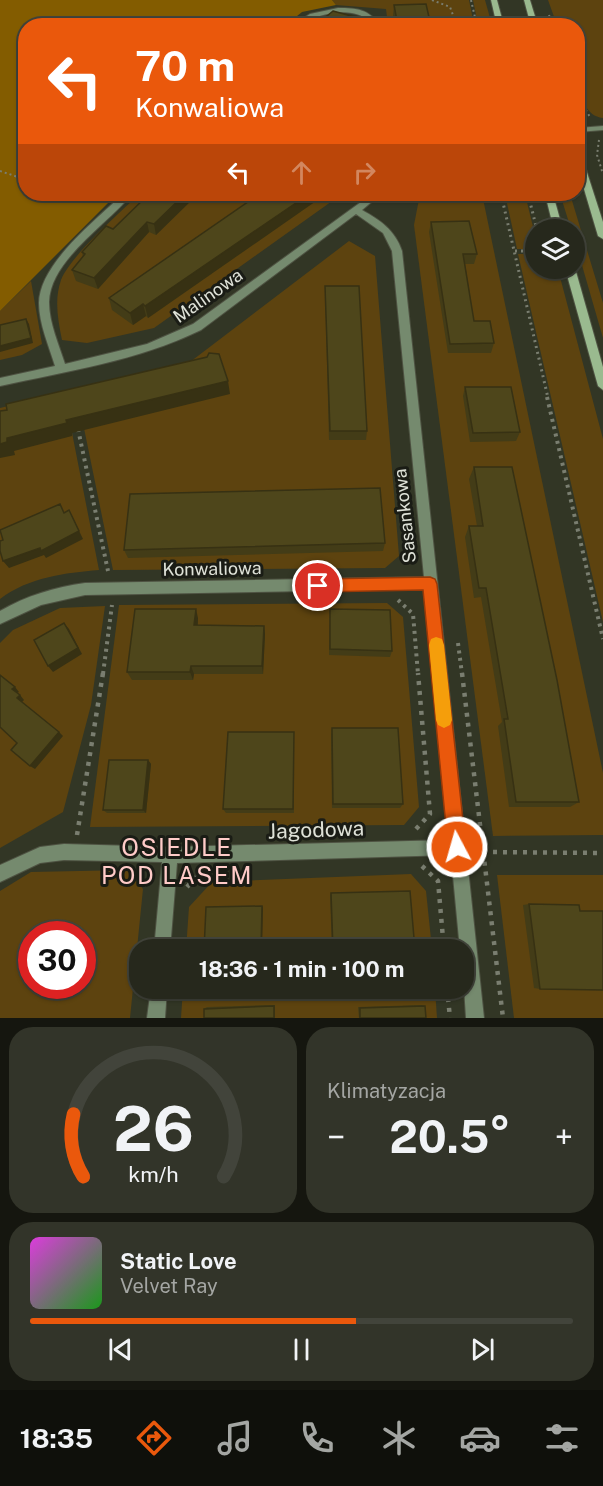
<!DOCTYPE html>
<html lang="pl">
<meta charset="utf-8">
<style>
:root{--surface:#26281c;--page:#323429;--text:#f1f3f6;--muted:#a4a6a3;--line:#42443b;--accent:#ea580c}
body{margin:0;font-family:"Public Sans",sans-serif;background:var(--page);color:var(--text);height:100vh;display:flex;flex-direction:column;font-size:22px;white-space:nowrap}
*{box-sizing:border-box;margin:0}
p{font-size:20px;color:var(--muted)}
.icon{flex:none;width:33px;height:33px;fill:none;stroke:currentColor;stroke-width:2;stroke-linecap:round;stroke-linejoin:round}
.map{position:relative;height:1018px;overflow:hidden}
.panel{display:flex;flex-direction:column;gap:9px;padding:9px;background:#15160f;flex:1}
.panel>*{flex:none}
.guide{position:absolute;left:18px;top:18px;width:567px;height:183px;border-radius:24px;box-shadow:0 2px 4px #0004,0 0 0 2px var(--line);background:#ea580c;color:#fff;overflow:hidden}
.fabs{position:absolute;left:525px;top:219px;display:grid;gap:12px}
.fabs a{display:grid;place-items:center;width:60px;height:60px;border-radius:50%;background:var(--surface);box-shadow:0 2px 4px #0004,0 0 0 2px var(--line);font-size:30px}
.speed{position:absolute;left:18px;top:921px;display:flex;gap:12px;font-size:30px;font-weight:700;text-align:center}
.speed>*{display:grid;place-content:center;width:78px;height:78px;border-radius:50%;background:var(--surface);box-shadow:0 2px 4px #0004,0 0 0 2px var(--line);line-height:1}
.speed .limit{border:9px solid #d22;background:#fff;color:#111}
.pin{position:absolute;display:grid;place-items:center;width:51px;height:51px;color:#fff;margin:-26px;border:3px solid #fff;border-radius:50%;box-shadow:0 2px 6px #0007}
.me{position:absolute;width:66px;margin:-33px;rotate:354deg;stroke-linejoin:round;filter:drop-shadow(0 0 4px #0008)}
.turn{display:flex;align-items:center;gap:21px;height:126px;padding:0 18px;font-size:27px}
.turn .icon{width:78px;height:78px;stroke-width:2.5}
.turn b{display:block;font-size:42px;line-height:51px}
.lanes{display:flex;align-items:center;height:57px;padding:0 18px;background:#0003;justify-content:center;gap:30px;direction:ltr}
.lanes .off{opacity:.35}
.big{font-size:45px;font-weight:700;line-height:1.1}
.panel .widget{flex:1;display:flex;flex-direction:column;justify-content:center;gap:9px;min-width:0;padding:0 21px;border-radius:24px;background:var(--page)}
.panel .dial{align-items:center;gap:0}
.dial svg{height:156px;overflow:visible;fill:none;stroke:var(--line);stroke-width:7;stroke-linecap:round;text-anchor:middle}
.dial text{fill:var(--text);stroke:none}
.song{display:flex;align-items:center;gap:18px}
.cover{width:72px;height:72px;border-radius:9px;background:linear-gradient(135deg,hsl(300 70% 55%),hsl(120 70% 35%))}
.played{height:6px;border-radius:3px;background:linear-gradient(90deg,var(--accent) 60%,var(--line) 60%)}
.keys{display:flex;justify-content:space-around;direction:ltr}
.heat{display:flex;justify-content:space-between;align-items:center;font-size:33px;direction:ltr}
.panel .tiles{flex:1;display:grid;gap:9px;grid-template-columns:1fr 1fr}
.widget:last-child{grid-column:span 2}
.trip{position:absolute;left:129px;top:939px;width:345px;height:60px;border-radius:24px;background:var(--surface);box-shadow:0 2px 4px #0004,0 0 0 2px var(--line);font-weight:700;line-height:60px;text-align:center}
.tab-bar{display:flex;height:96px;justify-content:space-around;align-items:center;background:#0f100b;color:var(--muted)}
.tab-bar .icon{width:42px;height:42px}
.tab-bar .on{color:var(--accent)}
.tab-bar b{font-size:27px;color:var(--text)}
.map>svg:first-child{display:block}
</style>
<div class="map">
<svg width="603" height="1018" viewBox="0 0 603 1018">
<rect width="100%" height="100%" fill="#323625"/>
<g fill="#5d430f" fill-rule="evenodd">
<path d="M332,0H469L474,25H388L386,9L336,5Z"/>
<path d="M473,0H485L492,25H478Z"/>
<path d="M548,0H603V118C570,114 578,50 578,26L557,25Z"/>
<path d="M139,194H342L154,328L87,343L62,340C58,320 54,300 61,280C71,255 119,214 139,194Z"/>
<path d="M420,194H482L603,773V835L493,836L414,225Z"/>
<path d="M505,194H525L535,235V249H517Z"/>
<path d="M560,194H570L603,303V338L575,241L574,230L571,229Z"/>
<path d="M349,241L375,256L399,556L385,568L113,570L76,389L190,362Z"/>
<path d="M518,254H535L536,268L555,269L560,277L603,439V622Z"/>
<path d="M31,281L42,344L22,355L0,360V311Z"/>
<path d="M64,392L99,570C65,573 29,577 0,599V408Z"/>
<path d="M387,603L403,617L419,807L404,825L90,827L119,605Z"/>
<path d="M105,606L91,705L63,812L0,848V643L13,630L60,608Z"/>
<path d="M128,870L143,889L130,1018H0V891L31,872ZM32,934H82V986H32Z"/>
<path d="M411,874L426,891L432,949L186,950L189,907L212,882Z"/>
<path d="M497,875H603V1018H514Z"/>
<path d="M183,988L435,989L437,1018H181Z"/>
</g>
<path fill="#835c00" d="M0,0H332L336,5L302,12L286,25L26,26V194H117L0,311Z"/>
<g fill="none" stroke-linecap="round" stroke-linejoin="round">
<defs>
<g id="minor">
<path d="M338,8C357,8 369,9 380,26H373C361,7 332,11 314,18C305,21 300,26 291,26L310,14Z"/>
<path d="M603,126V130L578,132V128Z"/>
<path d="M123,194H132C108,224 50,260 49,302C49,323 59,345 65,364L147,344L193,324L372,194H381L362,210C380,220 395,230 402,251L484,1018H466L464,987V950H460L451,855L177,863L170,950H154L162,862L64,860L40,863L0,882V865L40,847L64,844L170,847L449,840L425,589L85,595L41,605L0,624V611C26,596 55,587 85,583L424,577L392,251L383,233L356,214L201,330C137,361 68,371 0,386V378L55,366C49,346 39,324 39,303C39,264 97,219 123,194Z"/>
<path d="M151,988H167L165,1018H147Z"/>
</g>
<g id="secondary">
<path d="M491,0H497L504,26H497Z"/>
<path d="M524,0H530L538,26H531Z"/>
<path d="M578,154L582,157L603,222V239L598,236L578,169Z"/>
<path d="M545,194H553L563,230H554Z"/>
<path d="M565,268H575L603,367V390L598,386Z"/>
</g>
</defs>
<use href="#minor" stroke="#4e5242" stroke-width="2"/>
<use href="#secondary" stroke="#4e5242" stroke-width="2"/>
<g stroke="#7a7e70" stroke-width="2" stroke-dasharray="2 3" stroke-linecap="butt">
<path d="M432,0L450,7L457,26"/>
<path d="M471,0L477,26"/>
<path d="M549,15L553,26"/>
<path d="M578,97L590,117"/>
<path d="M599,140L597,155L603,174"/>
<path d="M0,171L21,178"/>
</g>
<g stroke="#7a7e70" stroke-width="3" stroke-dasharray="2 4" stroke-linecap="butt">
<path d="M16,176L26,179"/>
<path d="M73,194L98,201"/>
<path d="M501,194L548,398"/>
<path d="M528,194L537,230"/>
<path d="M515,251H536"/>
</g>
<g stroke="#7a7e70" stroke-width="4" stroke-dasharray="3 4.5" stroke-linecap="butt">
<path d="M547,397L603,639"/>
<path d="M78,429L108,571"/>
<path d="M398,600L413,614L418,674"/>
<path d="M458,643L462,674"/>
<path d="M103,674L112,605"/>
</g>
<g stroke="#7a7e70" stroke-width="4.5" stroke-dasharray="4 6" stroke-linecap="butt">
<path d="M462,673L503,1018"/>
<path d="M416,829L430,814L418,673"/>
<path d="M77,835L103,673"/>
<path d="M483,852L603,853"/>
<path d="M422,866L438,881L444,950"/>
<path d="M139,874L148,887"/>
<path d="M187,887L198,875"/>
<path d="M447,988L450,1018"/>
</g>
<use href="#minor" fill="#758a6e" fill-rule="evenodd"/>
<use href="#secondary" fill="#9aba8f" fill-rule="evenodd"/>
</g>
<g fill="#433c17">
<path d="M394,5L431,26H395L393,15Z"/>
<path d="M149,194H198L156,235L149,232L98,289L76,281L72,270L83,257L82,252L113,229Z"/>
<path d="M198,194H214L210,197Z"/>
<path d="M249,194H326L148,318L146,316L133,325L112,310L109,298L245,204L244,197Z"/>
<path d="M431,222L477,254L474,264H465L474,321L494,343L491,353H448L429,232Z"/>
<path d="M325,286L367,431L366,440H329Z"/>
<path d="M465,387L520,432L516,441L470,442L463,396Z"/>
<path d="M474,467L579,802L570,807H509L498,726L502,722L481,597L474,598L465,537L469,526H477L469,479Z"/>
<path d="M385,543L383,551L128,558L124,550Z"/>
<path d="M330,609L392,651L390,657L329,655Z"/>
<path d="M198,618V625L264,626L265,634L263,674H194L193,680H132L127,672Z"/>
<path d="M332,728L403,804L400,808H332L331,735Z"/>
<path d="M294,732V813H226L223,809Z"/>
<path d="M148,760L151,764L146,813H107L103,810Z"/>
<path d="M331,893L415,950H332L330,895Z"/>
<path d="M529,904L540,989L534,988L523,905Z"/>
<path d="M275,1005V1018H204V1009L207,1007Z"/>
<path d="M422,1005L425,1006L426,1018H359L358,1007Z"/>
</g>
<g fill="#373113">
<path d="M362,19V26H355Z"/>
<path d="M185,194H198L156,235L154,224Z"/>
<path d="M309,194H326L148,318L145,306Z"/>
<path d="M147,222L149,232L98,289L94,278Z"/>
<path d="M143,304L146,316L133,325L130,313Z"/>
<path d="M26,319L29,324L33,343L0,352V346Z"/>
<path d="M228,381L230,394L72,433V436L14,451L15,455L0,458V444L7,438L66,420Z"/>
<path d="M69,510L83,539L46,558L44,555L9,568L3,561Z"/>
<path d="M196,609L198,618L197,633L194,625Z"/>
<path d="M64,623L69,629L82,654L53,672L48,666Z"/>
<path d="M264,626L265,634L263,674L262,666Z"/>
<path d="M191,666L194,674L193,680L190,672Z"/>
<path d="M15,687L19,692L17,693L12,689Z"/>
<path d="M20,695L24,700L22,702L17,698Z"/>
<path d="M59,732L63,736L35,769L30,766Z"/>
<path d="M148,760L151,764L146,813L143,810Z"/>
<path d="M262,906L263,907L262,950H261Z"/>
</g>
<g fill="#4e461b" stroke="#373113" stroke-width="1.5">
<path d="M426,4L431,26H398L394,5Z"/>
<path d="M333,11L362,19L355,26H315Z"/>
<path d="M149,194H185L154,224L147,222L94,278L72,270L85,254L82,252L106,226L113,229Z"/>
<path d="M249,194H309L145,306L143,304L130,313L109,298L252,199L244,197Z"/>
<path d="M469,221L477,254H463L474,321H490L494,343L450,344L431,222Z"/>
<path d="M325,286H359L367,431H330Z"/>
<path d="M26,319L31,338L0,346V325Z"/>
<path d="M209,353L219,354L228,381L66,420L67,423L7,438V442L0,444V411L7,410L6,404L207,357Z"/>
<path d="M465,387H511L520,432L473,433Z"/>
<path d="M474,467H512L557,680L579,802H516L504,719H508L486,588H479L469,526H483Z"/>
<path d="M380,488L385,543L124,550L130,494Z"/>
<path d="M60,504L64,513L69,510L79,531L41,551L40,548L3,561L0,551V541L3,540L0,530Z"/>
<path d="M135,609H196L194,625L264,626L262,666H191L190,672H127Z"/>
<path d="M330,609L390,610L392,651L330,649Z"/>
<path d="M64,623L78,648L48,666L34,640Z"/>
<path d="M0,675L15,687L12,689L20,695L17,698L59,732L30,766L11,750L17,743L0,727Z"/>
<path d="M332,728H398L403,804H333Z"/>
<path d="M228,732H294L293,809H223Z"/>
<path d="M109,760H148L143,810H103Z"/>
<path d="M410,891L415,950H333L331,893Z"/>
<path d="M529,904L579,905L580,911H603V990L540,989Z"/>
<path d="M262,906L261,950H204L206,907Z"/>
<path d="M274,1006V1018H204V1009Z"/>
<path d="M425,1006L426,1018H360V1008Z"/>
</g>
<path fill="#ea580c" stroke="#983908" stroke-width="1.5" d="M430,577L435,579L437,584L466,847L463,853L457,856L451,853L448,847L423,590L318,592L313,590L310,586L313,581L318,579Z"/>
<path fill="#f59e0b" d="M436,637L442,639L444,645L452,720L450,725L444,728L438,725L436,720L429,645L431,639Z"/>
<g text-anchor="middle" stroke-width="6" stroke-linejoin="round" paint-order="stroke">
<g font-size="18" fill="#dfe2d8" stroke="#1a1c15">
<text transform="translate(208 296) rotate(-35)" y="6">Malinowa</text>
<text transform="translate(405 516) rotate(-96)" y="6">Sasankowa</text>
<text transform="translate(212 569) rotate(-1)" y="6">Konwaliowa</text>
</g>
<g font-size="21" fill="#dfe2d8" stroke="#1a1c15">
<text transform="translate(316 830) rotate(-2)" y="7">Jagodowa</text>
</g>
<g font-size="24" letter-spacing="1.5" fill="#ffcbc8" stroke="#1a1c15">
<text x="177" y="856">OSIEDLE<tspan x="177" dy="28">POD LASEM</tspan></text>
</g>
</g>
</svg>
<div class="fabs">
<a><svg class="icon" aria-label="layers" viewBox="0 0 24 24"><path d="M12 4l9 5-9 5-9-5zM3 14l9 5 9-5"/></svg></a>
</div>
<div class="speed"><div class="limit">30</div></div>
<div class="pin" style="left:318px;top:586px;background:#d93025"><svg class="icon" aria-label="arrive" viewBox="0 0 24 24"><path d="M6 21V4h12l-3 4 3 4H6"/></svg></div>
<svg class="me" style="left:457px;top:847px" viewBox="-20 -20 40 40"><circle r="17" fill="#ea580c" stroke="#fff" stroke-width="3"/><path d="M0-11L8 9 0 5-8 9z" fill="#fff"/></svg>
<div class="trip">18:36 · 1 min · 100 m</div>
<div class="guide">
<div class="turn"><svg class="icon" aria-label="left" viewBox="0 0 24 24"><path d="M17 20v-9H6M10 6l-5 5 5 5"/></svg><div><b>70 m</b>Konwaliowa</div></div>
<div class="lanes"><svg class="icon" aria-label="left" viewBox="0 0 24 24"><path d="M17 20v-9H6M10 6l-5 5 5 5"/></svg><svg class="icon off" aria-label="ahead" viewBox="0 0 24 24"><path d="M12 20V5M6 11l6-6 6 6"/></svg><svg class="icon off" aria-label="right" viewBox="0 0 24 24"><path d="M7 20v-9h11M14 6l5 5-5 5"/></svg></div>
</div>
</div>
<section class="panel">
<div class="tiles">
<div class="widget dial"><svg viewBox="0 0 100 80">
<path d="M14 69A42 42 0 1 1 86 69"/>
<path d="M14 69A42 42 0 0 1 9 37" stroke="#ea580c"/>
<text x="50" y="56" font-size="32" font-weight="700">26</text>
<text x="50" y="72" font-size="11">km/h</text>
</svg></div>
<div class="widget"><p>Klimatyzacja</p>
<div class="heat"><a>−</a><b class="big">20.5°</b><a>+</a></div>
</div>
<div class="widget">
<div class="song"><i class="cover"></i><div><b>Static Love</b><p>Velvet Ray</p></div></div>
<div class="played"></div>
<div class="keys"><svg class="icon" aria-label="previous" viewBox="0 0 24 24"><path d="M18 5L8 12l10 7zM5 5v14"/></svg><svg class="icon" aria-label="pause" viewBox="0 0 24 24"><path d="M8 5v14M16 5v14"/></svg><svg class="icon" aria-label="next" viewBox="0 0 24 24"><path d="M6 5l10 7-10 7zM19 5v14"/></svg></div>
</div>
</div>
</section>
<nav class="tab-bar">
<b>18:35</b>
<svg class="icon on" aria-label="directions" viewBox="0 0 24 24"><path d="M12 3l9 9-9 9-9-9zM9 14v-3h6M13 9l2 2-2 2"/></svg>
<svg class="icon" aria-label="music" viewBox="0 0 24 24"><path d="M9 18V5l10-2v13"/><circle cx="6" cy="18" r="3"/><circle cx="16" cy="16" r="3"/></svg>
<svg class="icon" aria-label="phone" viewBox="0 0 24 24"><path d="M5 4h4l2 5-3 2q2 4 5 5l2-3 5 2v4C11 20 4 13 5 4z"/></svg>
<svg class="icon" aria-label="climate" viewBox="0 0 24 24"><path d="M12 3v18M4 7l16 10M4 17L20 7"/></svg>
<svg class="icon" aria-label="car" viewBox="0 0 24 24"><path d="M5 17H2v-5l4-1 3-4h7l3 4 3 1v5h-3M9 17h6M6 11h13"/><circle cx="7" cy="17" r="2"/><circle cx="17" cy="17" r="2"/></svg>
<svg class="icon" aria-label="filters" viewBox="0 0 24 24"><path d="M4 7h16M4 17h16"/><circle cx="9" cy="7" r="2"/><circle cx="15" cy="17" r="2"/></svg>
</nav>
